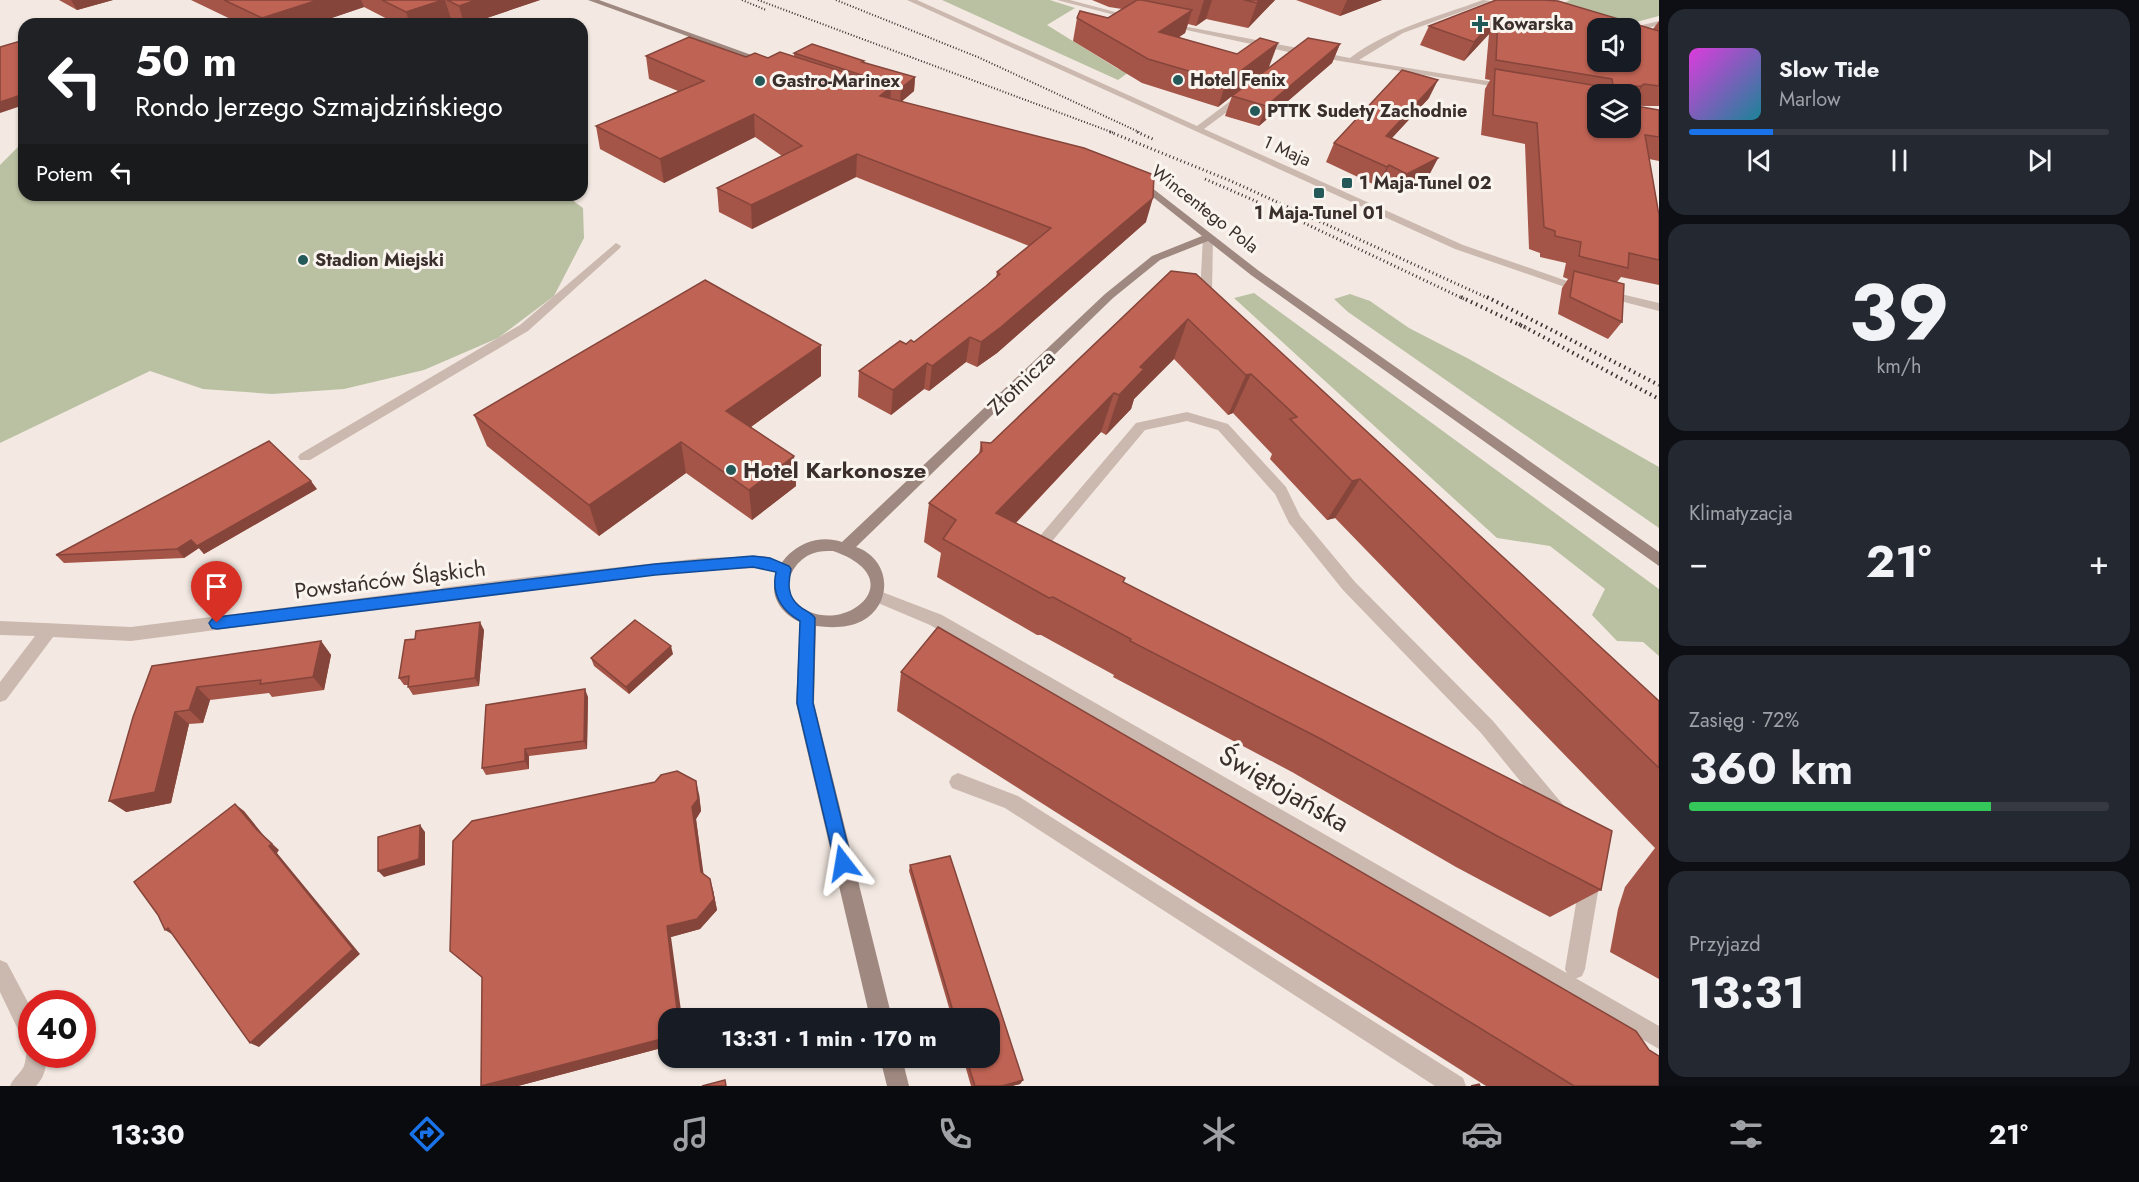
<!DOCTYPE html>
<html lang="pl">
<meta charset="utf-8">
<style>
:root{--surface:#171b24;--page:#242831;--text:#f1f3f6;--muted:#9ea1a6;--line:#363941;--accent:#1a73e8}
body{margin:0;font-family:Jost,sans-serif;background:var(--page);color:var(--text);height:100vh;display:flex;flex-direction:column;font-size:22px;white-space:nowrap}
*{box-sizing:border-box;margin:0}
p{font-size:20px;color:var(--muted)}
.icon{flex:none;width:33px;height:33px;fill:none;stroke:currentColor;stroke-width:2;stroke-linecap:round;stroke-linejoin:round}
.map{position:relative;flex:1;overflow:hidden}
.drawer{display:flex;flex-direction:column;gap:9px;padding:9px;background:#0d0f14;width:480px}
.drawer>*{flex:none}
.guide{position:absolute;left:18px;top:18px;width:570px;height:183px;border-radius:18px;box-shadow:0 2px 4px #0004;background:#202124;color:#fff;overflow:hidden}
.controls{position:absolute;left:1587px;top:18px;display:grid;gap:12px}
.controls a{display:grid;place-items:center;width:54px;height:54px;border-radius:12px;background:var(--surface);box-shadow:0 2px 4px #0004;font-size:30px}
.speed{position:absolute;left:18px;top:990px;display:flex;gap:12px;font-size:30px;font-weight:700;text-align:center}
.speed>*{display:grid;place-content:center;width:78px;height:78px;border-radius:50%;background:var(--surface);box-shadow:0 2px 4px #0004;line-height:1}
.speed .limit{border:9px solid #d22;background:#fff;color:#111}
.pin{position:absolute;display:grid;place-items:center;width:51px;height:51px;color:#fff;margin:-62px -26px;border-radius:50% 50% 50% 0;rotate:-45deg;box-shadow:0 0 6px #0007}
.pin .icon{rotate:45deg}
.me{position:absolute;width:66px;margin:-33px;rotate:346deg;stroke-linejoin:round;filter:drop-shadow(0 0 4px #0008)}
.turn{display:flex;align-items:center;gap:21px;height:126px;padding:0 18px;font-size:27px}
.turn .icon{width:78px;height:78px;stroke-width:2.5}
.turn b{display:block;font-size:42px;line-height:51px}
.then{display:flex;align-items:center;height:57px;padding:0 18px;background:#0003;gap:12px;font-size:22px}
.big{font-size:45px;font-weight:700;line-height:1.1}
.drawer .widget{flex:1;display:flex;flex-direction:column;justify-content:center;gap:9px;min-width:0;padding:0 21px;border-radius:18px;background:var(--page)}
.drawer .dial{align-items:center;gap:0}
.dial b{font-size:78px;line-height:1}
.song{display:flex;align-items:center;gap:18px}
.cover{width:72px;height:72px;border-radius:9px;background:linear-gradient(135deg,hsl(300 70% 55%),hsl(190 70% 35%))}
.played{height:6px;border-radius:3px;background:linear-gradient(90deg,var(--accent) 20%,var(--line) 20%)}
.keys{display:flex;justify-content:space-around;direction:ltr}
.heat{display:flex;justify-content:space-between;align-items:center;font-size:33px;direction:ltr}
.charge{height:9px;border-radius:4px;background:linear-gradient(90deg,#34c759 72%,var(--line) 0)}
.trip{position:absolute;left:658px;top:1008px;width:342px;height:60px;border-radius:18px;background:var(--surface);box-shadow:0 2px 4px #0004;font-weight:700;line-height:60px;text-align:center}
.menu{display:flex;height:96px;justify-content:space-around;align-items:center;background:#090b0e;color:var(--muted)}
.menu .icon{width:42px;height:42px}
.menu .selected{color:var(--accent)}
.menu b{font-size:27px;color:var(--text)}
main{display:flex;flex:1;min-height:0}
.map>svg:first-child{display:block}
</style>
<main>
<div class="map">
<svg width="1659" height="1086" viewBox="0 0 1659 1086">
<rect width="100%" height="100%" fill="#f3e9e2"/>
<g fill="#bac1a2">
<path d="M942,0H1050L1075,8L1047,25L1118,69L1129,72L1118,80Z"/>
<path d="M1570,0H1659V16L1617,27L1555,7Z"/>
<path d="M24,141V195H565L583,208L584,238L554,296L498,338L424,370L344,389L272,394L203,389L150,371L0,443V165Z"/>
<path d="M1254,293L1659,589V656L1643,642L1617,641L1592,615L1605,589L1550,546L1497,538L1234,298Z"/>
<path d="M1350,294L1370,301L1409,328L1469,359L1659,467V528L1348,312L1334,299Z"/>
</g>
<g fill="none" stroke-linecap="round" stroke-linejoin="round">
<g fill="#cbb8ae" fill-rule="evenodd">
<path d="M616,243L621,246L620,248L528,331L310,460H300L298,457L300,454L520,325Z"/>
<path d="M1187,412L1228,424L1286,487L1300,516L1355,582L1493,721L1565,807L1567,813L1565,819L1558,822L1551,819L1481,733L1343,590L1289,523L1275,494L1218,430L1187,421L1145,430L1038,558H1028L1025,554L1028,550L1136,423Z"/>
<path d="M958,773L1018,796L1463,1078L1466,1086H1435L1005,808L952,788L949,782L952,776Z"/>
<path d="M1590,870L1597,873L1600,880L1585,969L1582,976L1575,979L1568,976L1565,969L1580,880L1583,873Z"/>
</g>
<g fill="#cbb8ae" fill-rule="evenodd">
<path d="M907,0H917L1197,126L1241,93H1247V97L1204,129L1463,245L1570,282L1659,303V311L1562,286L1455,249Z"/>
<path d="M1057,0H1070L1138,18L1134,20Z"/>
<path d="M1483,0L1491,1L1403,33L1359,60L1506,84L1509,85V89L1298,54L1163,25L1167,23L1350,58C1390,28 1437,17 1483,0Z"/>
<path d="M1659,21V25L1630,33V28Z"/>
<path d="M1208,234L1213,237L1212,293L1219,300L1213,303L1200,294L1203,237Z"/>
<path d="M764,556L789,565L792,569L789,573L784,575L764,568L703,570L536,588L131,641L53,637L6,700L0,702V682L35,636L0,635V621L131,627L536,576L703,558Z"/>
<path d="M877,590L942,615L1659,1026V1049L930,625L871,600L869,596L871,592Z"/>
<path d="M0,960L7,963L32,1010V1045L24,1042L0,992Z"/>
<path d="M32,1045V1054H47C46,1068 45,1076 36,1086H10C13,1078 21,1073 24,1066C26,1060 26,1052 28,1046Z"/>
</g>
<g fill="#9e887f" fill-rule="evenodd">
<path d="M588,0H599L771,62L764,64Z"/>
<path d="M1138,177L1259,271L1659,552V566L1251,275L1208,241L1160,260L1113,298L856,547C891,559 894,604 862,621C848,628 832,628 816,626L814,703L892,1018H870L796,703L800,622C743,595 790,525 842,542L1105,294L1152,256L1202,236L1134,182L1133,180ZM833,551C920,581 834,644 795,601C780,584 795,559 814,553C820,551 827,551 833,551Z"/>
<path d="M880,1058H902L909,1086H887Z"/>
</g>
<g stroke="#3a2f2c" stroke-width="2" stroke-dasharray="1 2" stroke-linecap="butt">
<path d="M742,0L766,10"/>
<path d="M758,0L1114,133"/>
<path d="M836,0L980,58L1141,133"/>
</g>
<g stroke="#3a2f2c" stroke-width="3" stroke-dasharray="1 3" stroke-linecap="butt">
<path d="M1110,132L1231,181L1490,299"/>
<path d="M1137,132L1155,140"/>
<path d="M1205,179L1260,203"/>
<path d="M1304,223L1464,299"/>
</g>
<g stroke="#3a2f2c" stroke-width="4" stroke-dasharray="1.5 4" stroke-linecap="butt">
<path d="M1461,297L1526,328"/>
<path d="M1487,297L1659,385"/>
<path d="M1519,324L1659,399"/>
</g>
</g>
<g fill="#a45548">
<path d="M59,0H113L77,10Z"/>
<path d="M191,0H540L469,24H461L451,19L436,24H397L364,7L314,24H241Z"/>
<path d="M1092,0H1275L1248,28L1206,19L1196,26L1188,24L1185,33L1179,37L1269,67L1340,44L1332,63L1259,126L1225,116L1232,96L1218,107L1142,83L1073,41L1077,18H1108L1122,9L1109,7Z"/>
<path d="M1296,0H1382L1340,16Z"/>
<path d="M1496,0L1653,29L1659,21V106H1643L1630,104V94H1598V128L1659,110V161L1649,159L1659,215V285L1621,277L1617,282L1622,322L1608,339L1558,314L1562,288L1568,279L1563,277L1566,263L1540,257V253L1529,249L1525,144L1481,135L1485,89L1490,80L1485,79L1489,34L1464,61L1420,45L1429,26Z"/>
<path d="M794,53L864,61V63L915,77L914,91L902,101L1146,222L997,353L977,367L966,362L929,391L924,389L891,415L858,397L859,371L906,344L914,342L986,286L996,277L997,272L1029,246L856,177L752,229L719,212L717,188L782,156L755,137L664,183L600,149L596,126L678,91L649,79L646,56L768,58L794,56Z"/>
<path d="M1429,98L1392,138L1438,158L1428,177L1397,193L1380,185L1377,186L1326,162L1334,143Z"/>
<path d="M1171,271L1659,701V979L1610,952L1618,909L1625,887L1655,848L1335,518L1327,520L1270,459L1272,454L1233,413L1228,415L1174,359L1134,399L1131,409L1106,435L1101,432L1016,523L1124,583L1601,890L1550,917L1456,867L1292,772L1113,677L1114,675L1041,635H1037L937,577L941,553L924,542L929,503L979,454L981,442L991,443Z"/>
<path d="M821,345V376L751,427L794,456L796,486L752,520L686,473L599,536L487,446L474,415Z"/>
<path d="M317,489L204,554L199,548L184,558L64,563L56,555Z"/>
<path d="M484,630L479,686L413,695L408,687V685H404L399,678Z"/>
<path d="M321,641L331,655L324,690L272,697L269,693L210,700L203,723L189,724L171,803L126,812L152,666Z"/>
<path d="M673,654L629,694L594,666L591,658Z"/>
<path d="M901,672L1649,1050L1659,1086H1486L897,711Z"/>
<path d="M588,697L587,749L529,756V769L486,775L482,768Z"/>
<path d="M699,794L701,811L696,819L703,874L713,890L717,910L700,929L671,937L669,1046L518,1086H481L482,978L450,951Z"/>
<path d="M910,865L1023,1080L1020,1084L1012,1086H971L963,1058H990V1018H952L909,871Z"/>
</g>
<g fill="#86453b">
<path d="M71,0H113L77,10Z"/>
<path d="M318,0H361L364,7L314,24H265L262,18Z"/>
<path d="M443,0H445L451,19L436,24H410L406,12Z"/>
<path d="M476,0H540L469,24H464L459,6Z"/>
<path d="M1204,0H1212L1206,19L1196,26Z"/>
<path d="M1259,0H1275L1248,28L1257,3Z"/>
<path d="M1347,0H1382L1340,16Z"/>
<path d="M1192,10L1185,33L1153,55L1159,32Z"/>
<path d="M1498,16L1489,34L1464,61L1474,42Z"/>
<path d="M1278,43L1269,67L1218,107L1226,82Z"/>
<path d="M1340,44L1332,63L1259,126L1266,106Z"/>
<path d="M915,77L914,91L900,103L901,88Z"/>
<path d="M1438,80L1429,98L1376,155L1386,136Z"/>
<path d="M1644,84L1630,104V102L1641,86Z"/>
<path d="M891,87L890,110L880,96Z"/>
<path d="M24,94V105L0,113V102Z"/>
<path d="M754,114L755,137L664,183L660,159Z"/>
<path d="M857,154L856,177L752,229L751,205Z"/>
<path d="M1438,158L1428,177L1397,193L1407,174Z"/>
<path d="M1389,165L1380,185L1377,186L1387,167Z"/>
<path d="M1153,198L1146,222L997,353L977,367L981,342Z"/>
<path d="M1188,319L1174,359L1134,399L1131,409L1106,435L1119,395L1140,367Z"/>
<path d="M970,337L966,362L929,391L932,366Z"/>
<path d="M821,345V376L730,442L726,411Z"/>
<path d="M927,363L924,389L891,415L893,390Z"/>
<path d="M1251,374L1233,413L1228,415L1246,375Z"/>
<path d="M1114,393L1101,432L988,552L996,513Z"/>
<path d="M681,442L686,473L599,536L589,505Z"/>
<path d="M794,456L796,486L752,520L749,490Z"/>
<path d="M1360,479L1335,518L1327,520L1352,481Z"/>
<path d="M311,481L317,489L204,554L197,546Z"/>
<path d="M191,540L199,548L184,558L177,549Z"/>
<path d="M480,622L484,630L479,686L475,678Z"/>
<path d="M321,641L331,655L324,690L313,677Z"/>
<path d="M671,646L673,654L629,694L626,687Z"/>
<path d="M197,687L210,700L203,723L189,710Z"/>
<path d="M585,689L588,697L587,749L584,741Z"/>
<path d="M175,712L189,724L171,803L126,812L109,801Z"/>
<path d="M525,749L529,756V769L525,761Z"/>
<path d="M696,781L699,794L701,811L696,819L705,884L701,872L692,807Z"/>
<path d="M235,804L244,811L265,837L279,850L277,853L360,954L259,1047L250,1043L257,830Z"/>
<path d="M420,825L425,832V865L384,877L378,871Z"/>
<path d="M710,879L713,890L717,910L700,929L671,937L682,1018H678L667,926Z"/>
<path d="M168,928L175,936L165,930Z"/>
<path d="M669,1037V1046L518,1086H483Z"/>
<path d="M1023,1080L1020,1084L1012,1086H1002Z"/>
</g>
<g fill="#bf6354" stroke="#86453b" stroke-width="1.5" fill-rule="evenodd">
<path d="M224,0H318L262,18Z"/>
<path d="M382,0H443L406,12Z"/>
<path d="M447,0H476L459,6Z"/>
<path d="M1137,0H1142L1192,10L1159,32L1237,54L1260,38L1278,43L1226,82L1148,59L1077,18L1080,11L1108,18Z"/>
<path d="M1244,0H1259L1257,3Z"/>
<path d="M1496,0H1544L1558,1L1659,31V86L1644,84L1641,86L1624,87L1623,94H1598V128H1630V105L1659,110V137L1645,135L1659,215V260L1629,253L1628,268L1586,258L1579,256L1581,242L1555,236V231L1544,227L1537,123L1493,115L1495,69L1610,88L1613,86L1612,79L1496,60L1498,16L1474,42L1429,26ZM1598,28H1630V62H1598Z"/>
<path d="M689,37L746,57L755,53L768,58L780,52L891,87L880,96L1084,148L1154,175L1153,198L1001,327L981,342L970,337L932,366L927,363L893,390L859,371L900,341L906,344L911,340L914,342L986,286L1000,274L997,272L1051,228L857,154L751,205L717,188L802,146L754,114L660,159L596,126L704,81L646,56Z"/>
<path d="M1308,38L1340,44L1266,106L1232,96Z"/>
<path d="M24,40V94L0,102V47Z"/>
<path d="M812,44L864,61L862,62L915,77L901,88L794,53Z"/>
<path d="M1402,70L1438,80L1386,136L1438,158L1407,174L1389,165L1387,167L1334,143Z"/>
<path d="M1171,271L1196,274L1659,701V768L1360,479L1352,481L1290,419L1297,417L1251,374L1246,375L1188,319L1140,367L1144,369L1119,395L1114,393L996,513L1125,578L1123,582L1612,831L1601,890L1499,837L1321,739L1130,641L1131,639L1053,597L1049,598L943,539L956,520L929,503L982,451L981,442L991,443Z"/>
<path d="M1574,271L1624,284L1622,322L1570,297Z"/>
<path d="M705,280L821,345L726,411L794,456L749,490L681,442L589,505L474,415Z"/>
<path d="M269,441L311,481L197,546L191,540L177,549L56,555Z"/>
<path d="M635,620L671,646L626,687L591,658Z"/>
<path d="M480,622L475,678L408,687L409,676L399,678L405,640L415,639L416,631Z"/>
<path d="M938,627L1636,1031L1649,1050L1659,1056V1086H1574L901,672Z"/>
<path d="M321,641L313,677L260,684L261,680L197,687L189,710L175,712L155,792L109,801L133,717L152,666Z"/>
<path d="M585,689L584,741L525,749V761L482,768L486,705Z"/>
<path d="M677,771L696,781L698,799L692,807L701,872L710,879L714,899L697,919L667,926L678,1018H669V1037L481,1086L482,977L450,951L453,841L472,821L655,782L661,775Z"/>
<path d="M235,804L257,830L272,844L269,846L353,949L250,1043L168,928L165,930L158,915L134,882Z"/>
<path d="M420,825L419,859L378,871V837Z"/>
<path d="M950,856L1023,1080L1002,1086H975L966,1058H990V1018H955L910,865Z"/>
<path d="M725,1080L726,1086H702Z"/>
<path d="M1479,1084L1480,1086H1471Z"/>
</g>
<path fill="#1a73e8" stroke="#114b97" stroke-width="1.5" d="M753,556L770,558L789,566L791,569C788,583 787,596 799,606C805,611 811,612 815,618L813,703L852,863L850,869L843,872L837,869L835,863L797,703L800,621C781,610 771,595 776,572L753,567L655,575L217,629L212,628L209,623L212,619L217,617L655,564Z"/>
<g fill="#235958" stroke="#faf4ef" stroke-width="2">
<path d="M1477 15h6v6h6v6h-6v6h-6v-6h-6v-6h6z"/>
<circle cx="1178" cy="80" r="6"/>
<circle cx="760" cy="81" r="6"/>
<circle cx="1255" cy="111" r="6"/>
<rect x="1341" y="177" width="12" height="12" rx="3"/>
<rect x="1313" y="187" width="12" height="12" rx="3"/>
<circle cx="303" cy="260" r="6"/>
<circle cx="731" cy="470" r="6"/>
</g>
<g text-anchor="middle" stroke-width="6" stroke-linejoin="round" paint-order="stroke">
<g font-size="18" font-weight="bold" fill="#3a2f2c" stroke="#faf4ef" text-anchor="start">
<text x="1492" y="30">Kowarska</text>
<text x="1190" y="86">Hotel Fenix</text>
<text x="772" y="87">Gastro-Marinex</text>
<text x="1267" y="117">PTTK Sudety Zachodnie</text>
<text x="1359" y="189">1 Maja-Tunel 02</text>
<text x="1319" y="219" text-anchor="middle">1 Maja-Tunel 01</text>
<text x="315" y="266">Stadion Miejski</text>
</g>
<g font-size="18" fill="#3a2f2c" stroke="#faf4ef">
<text transform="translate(1287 151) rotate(24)" y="6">1 Maja</text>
<text transform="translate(1205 209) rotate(38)" y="6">Wincentego Pola</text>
</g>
<g font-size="22" fill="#3a2f2c" stroke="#faf4ef">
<text transform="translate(1021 382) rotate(-44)" y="8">Złotnicza</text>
<text transform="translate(390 579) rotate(-7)" y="8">Powstańców Śląskich</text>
</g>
<g font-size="22" font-weight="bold" fill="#3a2f2c" stroke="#faf4ef" text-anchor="start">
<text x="743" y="478">Hotel Karkonosze</text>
</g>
<g font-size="27" fill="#3a2f2c" stroke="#faf4ef">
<text transform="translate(1284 789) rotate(30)" y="9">Świętojańska</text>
</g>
</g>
</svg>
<div class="controls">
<a><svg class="icon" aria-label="sound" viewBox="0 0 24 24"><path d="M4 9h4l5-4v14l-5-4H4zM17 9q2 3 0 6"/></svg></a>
<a><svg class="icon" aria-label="layers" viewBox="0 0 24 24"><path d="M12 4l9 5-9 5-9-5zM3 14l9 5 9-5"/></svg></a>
</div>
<div class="speed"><div class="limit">40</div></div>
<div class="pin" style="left:217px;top:623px;background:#d93025"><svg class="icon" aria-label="arrive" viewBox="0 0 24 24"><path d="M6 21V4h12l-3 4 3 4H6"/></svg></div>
<svg class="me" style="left:843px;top:863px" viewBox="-20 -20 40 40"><path d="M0-17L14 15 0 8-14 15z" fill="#1a73e8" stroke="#fff" stroke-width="4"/></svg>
<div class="trip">13:31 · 1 min · 170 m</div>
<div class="guide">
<div class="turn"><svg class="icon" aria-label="left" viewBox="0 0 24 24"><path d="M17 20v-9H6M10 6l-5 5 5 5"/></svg><div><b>50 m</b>Rondo Jerzego Szmajdzińskiego</div></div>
<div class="then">Potem<svg class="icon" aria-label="left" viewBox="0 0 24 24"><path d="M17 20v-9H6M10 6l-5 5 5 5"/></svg></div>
</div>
</div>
<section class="drawer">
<div class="widget">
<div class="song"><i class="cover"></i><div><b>Slow Tide</b><p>Marlow</p></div></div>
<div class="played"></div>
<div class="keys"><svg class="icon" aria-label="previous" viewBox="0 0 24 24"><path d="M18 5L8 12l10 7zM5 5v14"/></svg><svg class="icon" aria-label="pause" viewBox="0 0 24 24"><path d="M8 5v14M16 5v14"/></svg><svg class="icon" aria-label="next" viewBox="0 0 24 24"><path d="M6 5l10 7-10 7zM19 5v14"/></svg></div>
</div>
<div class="widget dial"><b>39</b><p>km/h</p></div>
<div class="widget"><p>Klimatyzacja</p>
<div class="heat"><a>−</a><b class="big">21°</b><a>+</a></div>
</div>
<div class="widget"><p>Zasięg · 72%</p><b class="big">360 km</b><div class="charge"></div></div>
<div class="widget"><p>Przyjazd</p><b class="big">13:31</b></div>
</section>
</main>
<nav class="menu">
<b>13:30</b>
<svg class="icon selected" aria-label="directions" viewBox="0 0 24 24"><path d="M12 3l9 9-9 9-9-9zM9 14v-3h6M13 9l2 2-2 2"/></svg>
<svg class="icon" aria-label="music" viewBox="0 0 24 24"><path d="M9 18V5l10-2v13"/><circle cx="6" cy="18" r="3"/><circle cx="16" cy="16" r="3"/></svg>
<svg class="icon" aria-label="phone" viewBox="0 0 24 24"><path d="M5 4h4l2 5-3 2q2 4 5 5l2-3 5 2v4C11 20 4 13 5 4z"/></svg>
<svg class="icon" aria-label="climate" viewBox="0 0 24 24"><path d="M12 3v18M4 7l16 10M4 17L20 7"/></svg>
<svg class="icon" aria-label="car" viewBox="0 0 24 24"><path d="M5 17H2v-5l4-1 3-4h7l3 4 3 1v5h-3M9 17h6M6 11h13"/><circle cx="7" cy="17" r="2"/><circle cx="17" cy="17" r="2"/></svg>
<svg class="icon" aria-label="filters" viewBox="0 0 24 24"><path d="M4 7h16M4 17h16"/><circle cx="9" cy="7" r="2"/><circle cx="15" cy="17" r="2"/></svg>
<b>21°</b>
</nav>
